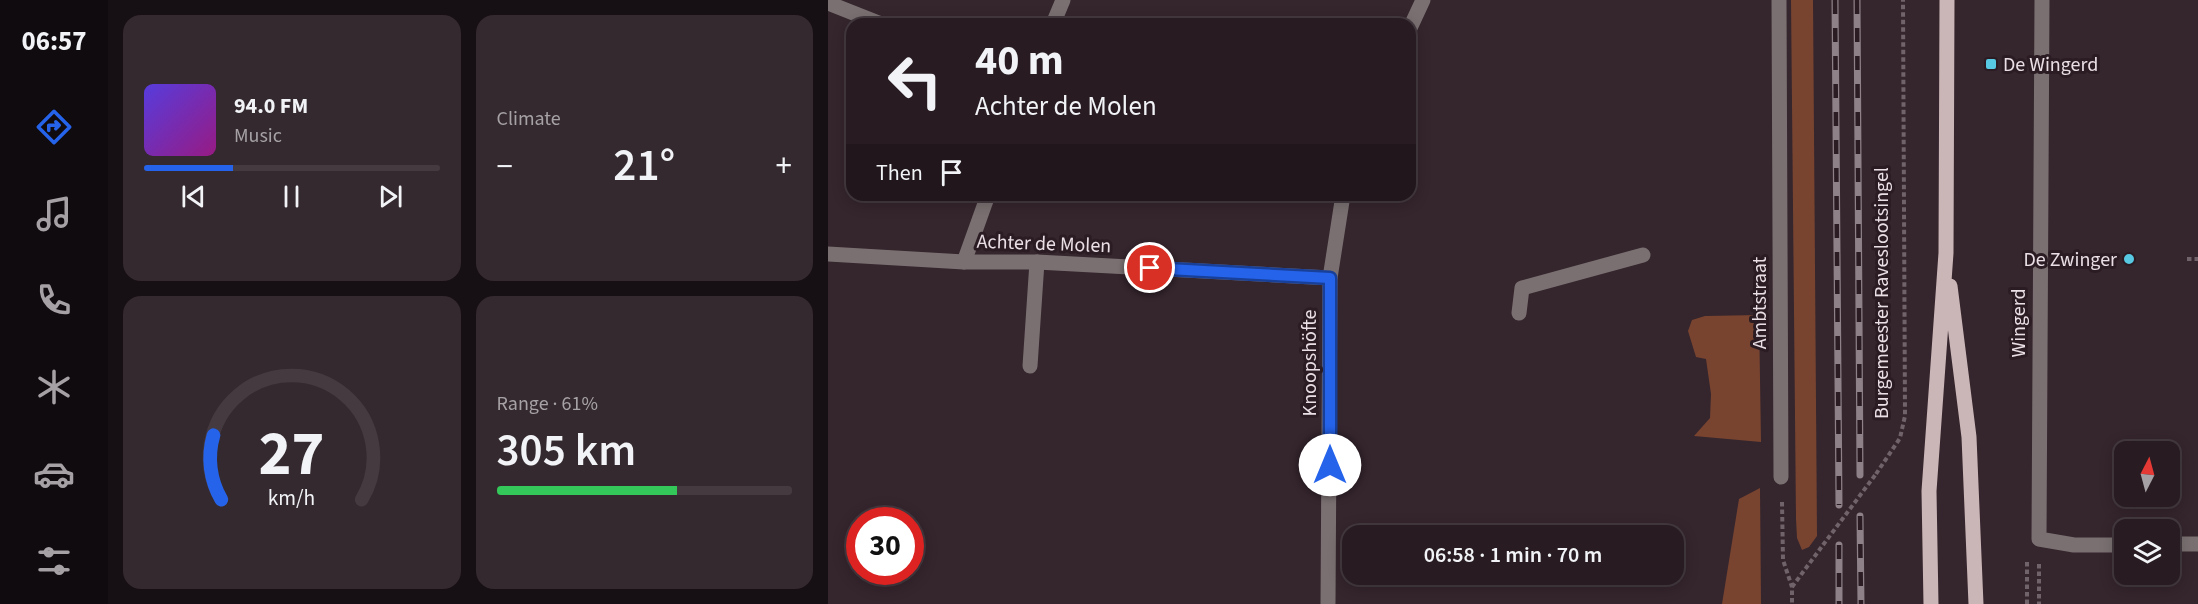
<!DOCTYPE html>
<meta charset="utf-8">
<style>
:root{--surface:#281c22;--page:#34292f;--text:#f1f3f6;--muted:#a5a1a5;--line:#443a40;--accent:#2563eb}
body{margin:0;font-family:"Source Sans 3",sans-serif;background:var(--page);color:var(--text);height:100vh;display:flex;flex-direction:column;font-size:22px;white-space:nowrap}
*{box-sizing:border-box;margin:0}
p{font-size:20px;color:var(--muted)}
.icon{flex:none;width:33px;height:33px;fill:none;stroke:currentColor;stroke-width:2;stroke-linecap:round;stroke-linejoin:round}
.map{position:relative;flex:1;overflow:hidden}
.drawer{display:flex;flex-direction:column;gap:15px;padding:15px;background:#160f13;width:720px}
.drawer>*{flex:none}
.banner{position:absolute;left:18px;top:18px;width:570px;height:183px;border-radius:18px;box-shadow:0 3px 15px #0003,0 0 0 2px var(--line);background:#281c22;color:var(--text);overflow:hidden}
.needle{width:39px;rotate:6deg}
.controls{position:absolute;left:1286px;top:441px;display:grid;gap:12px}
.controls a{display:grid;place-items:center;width:66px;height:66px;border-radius:12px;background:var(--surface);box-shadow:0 3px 15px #0003,0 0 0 2px var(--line);font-size:30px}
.speed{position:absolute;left:18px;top:507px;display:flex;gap:12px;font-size:30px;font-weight:700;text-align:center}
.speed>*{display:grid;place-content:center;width:78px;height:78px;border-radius:50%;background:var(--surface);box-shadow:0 3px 15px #0003,0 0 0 2px var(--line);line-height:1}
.speed .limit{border:9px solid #d22;background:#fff;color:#111}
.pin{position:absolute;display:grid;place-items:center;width:51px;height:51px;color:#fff;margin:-26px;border:3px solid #fff;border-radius:50%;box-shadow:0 2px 6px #0007}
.me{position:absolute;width:66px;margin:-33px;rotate:0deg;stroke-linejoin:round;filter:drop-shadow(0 0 4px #0008)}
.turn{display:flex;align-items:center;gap:21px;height:126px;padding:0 30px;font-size:27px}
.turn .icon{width:78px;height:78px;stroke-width:2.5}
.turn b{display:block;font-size:42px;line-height:51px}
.then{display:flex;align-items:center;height:57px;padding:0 30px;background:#0003;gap:12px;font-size:22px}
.big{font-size:45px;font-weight:600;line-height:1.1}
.drawer .card{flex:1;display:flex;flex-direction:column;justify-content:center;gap:9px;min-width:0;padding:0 21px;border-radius:18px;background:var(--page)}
.drawer .dial{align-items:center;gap:0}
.dial svg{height:156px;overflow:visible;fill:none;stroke:var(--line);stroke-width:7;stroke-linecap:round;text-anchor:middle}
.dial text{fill:var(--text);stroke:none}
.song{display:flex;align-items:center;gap:18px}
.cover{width:72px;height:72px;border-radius:9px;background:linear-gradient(135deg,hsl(250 70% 55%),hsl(310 70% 35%))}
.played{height:6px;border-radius:3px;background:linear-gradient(90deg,var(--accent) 30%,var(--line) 30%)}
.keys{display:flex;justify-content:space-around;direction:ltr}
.heat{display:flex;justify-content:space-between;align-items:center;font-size:33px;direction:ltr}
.charge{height:9px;border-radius:4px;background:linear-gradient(90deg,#34c759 61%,var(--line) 0)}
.drawer .tiles{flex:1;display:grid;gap:15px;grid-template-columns:repeat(2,1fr)}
.trip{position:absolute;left:514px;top:525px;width:342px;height:60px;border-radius:18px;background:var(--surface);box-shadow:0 3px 15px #0003,0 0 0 2px var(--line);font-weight:600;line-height:60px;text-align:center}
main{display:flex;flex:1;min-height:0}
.dock{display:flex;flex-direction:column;width:108px;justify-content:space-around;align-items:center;background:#100b0e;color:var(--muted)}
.dock .icon{width:42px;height:42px}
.dock .selected{color:var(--accent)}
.dock b{font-size:27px;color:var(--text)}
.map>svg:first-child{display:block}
</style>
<main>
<nav class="dock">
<b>06:57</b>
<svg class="icon selected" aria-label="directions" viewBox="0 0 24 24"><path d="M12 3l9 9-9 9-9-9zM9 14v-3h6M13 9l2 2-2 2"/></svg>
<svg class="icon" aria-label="music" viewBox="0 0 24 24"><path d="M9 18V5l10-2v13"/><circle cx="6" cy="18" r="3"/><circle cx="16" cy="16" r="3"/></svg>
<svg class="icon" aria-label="phone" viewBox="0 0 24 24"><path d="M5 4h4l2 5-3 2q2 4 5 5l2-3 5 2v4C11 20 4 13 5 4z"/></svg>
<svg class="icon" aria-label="climate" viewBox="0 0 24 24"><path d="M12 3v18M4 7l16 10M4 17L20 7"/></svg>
<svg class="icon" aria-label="car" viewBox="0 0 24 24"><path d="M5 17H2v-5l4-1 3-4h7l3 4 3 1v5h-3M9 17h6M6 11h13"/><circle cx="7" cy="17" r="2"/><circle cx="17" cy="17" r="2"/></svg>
<svg class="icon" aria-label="filters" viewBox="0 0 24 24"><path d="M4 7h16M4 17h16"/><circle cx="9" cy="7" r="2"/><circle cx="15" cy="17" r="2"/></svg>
</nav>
<section class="drawer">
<div class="tiles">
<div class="card">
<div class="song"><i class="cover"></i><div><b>94.0 FM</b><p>Music</p></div></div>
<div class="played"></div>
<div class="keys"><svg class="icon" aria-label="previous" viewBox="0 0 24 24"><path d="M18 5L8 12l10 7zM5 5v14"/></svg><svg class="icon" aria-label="pause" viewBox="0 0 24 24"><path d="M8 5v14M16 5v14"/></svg><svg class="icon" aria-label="next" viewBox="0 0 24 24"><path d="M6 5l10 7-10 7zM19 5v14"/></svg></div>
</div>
<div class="card"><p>Climate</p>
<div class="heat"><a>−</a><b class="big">21°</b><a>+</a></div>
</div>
<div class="card dial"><svg viewBox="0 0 100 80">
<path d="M14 69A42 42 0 1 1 86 69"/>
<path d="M14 69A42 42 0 0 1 10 36" stroke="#2563eb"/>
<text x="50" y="56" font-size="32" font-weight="700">27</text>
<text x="50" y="72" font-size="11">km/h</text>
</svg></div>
<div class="card"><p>Range · 61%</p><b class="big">305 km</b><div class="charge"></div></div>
</div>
</section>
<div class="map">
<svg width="1370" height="604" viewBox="0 0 1370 604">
<rect width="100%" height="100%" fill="#35252d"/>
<g fill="#784430">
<path d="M963,0H985L989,536L981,547L974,550L969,538L968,519Z"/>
<path d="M931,315L933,442L866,436L882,418L883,394L878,359L868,357L860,331L864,320L877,316Z"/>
<path d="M932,488L933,604H894L911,499Z"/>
</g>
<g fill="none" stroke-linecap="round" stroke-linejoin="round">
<g stroke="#71636a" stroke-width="4" stroke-dasharray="4.5 3" stroke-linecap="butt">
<path d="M1359,259H1370"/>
<path d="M1048,474L1072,438L1077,416L1075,0"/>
<path d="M954,502L955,560L964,587V604"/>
<path d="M1211,564V604"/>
<path d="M964,587L995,545"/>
<path d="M1199,604V561"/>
</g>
<g stroke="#7a7071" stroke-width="15">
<path d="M951,0L953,477"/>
<path d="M1214,0L1211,539L1246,545H1296"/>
<path d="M0,3L53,24"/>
<path d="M225,24L235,0"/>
<path d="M582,28L595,0"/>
<path d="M0,254L136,262H209L502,278"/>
<path d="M136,262L160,195"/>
<path d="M691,313L694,288L815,255"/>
<path d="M202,366L209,262"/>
<path d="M1341,544H1370"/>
<path d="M500,604L502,278L515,195"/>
</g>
<g stroke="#cab6b7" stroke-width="15">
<path d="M1122,286L1141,437L1148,604"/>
<path d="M1103,604L1101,491L1118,253L1119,0"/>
</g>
<defs>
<g id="rail">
<path d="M1007,0L1011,505"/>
<path d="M1029,0L1032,475"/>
<path d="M1032,516L1033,604"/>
<path d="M1011,545V604"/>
</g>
</defs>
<use href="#rail" stroke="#8e8188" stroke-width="7"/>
<use href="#rail" stroke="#2b1c23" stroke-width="4.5" stroke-dasharray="14" stroke-linecap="butt"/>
<path stroke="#71636a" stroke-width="4" stroke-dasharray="4.5 3" stroke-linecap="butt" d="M995,545L1048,474"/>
</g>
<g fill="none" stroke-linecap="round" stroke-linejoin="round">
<defs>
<path id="route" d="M322,268L502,278V465"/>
</defs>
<use href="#route" stroke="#184099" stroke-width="15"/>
<use href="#route" stroke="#2563eb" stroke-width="10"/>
</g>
<g fill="#57c9e2" stroke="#2b1c23" stroke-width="2">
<rect x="1157" y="58" width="12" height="12" rx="3"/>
<circle cx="1301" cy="259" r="6"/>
</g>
<g text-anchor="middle" stroke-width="6" stroke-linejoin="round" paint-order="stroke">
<g font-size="20" fill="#e9dfe4" stroke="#2b1c23" text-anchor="start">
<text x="1175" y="71">De Wingerd</text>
<text x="1289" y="266" text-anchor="end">De Zwinger</text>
</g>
<g font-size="20" fill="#e9dfe4" stroke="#2b1c23">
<text transform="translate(216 243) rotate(2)" y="7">Achter de Molen</text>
<text transform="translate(1053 293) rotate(-90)" y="7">Burgemeester Raveslootsingel</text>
<text transform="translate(931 303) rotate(-90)" y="7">Ambtstraat</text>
<text transform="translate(1190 323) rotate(-90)" y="7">Wingerd</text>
<text transform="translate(481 363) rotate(-90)" y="7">Knoopshöfte</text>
</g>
</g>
</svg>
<div class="controls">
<a><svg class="needle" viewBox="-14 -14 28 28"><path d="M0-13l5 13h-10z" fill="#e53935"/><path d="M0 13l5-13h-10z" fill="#a5a1a5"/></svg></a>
<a><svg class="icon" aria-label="layers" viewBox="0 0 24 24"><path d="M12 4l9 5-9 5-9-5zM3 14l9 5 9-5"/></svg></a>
</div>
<div class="speed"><div class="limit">30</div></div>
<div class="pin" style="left:322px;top:268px;background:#d93025"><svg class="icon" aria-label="arrive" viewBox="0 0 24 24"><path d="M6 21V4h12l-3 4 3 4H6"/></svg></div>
<svg class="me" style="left:502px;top:465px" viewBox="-20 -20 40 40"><circle r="19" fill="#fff"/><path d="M0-13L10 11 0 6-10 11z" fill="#2563eb"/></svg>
<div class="trip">06:58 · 1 min · 70 m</div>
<div class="banner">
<div class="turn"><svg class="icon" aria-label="left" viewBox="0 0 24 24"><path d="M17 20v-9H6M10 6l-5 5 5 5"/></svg><div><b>40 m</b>Achter de Molen</div></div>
<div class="then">Then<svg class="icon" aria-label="arrive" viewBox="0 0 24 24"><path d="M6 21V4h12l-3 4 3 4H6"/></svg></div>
</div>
</div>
</main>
